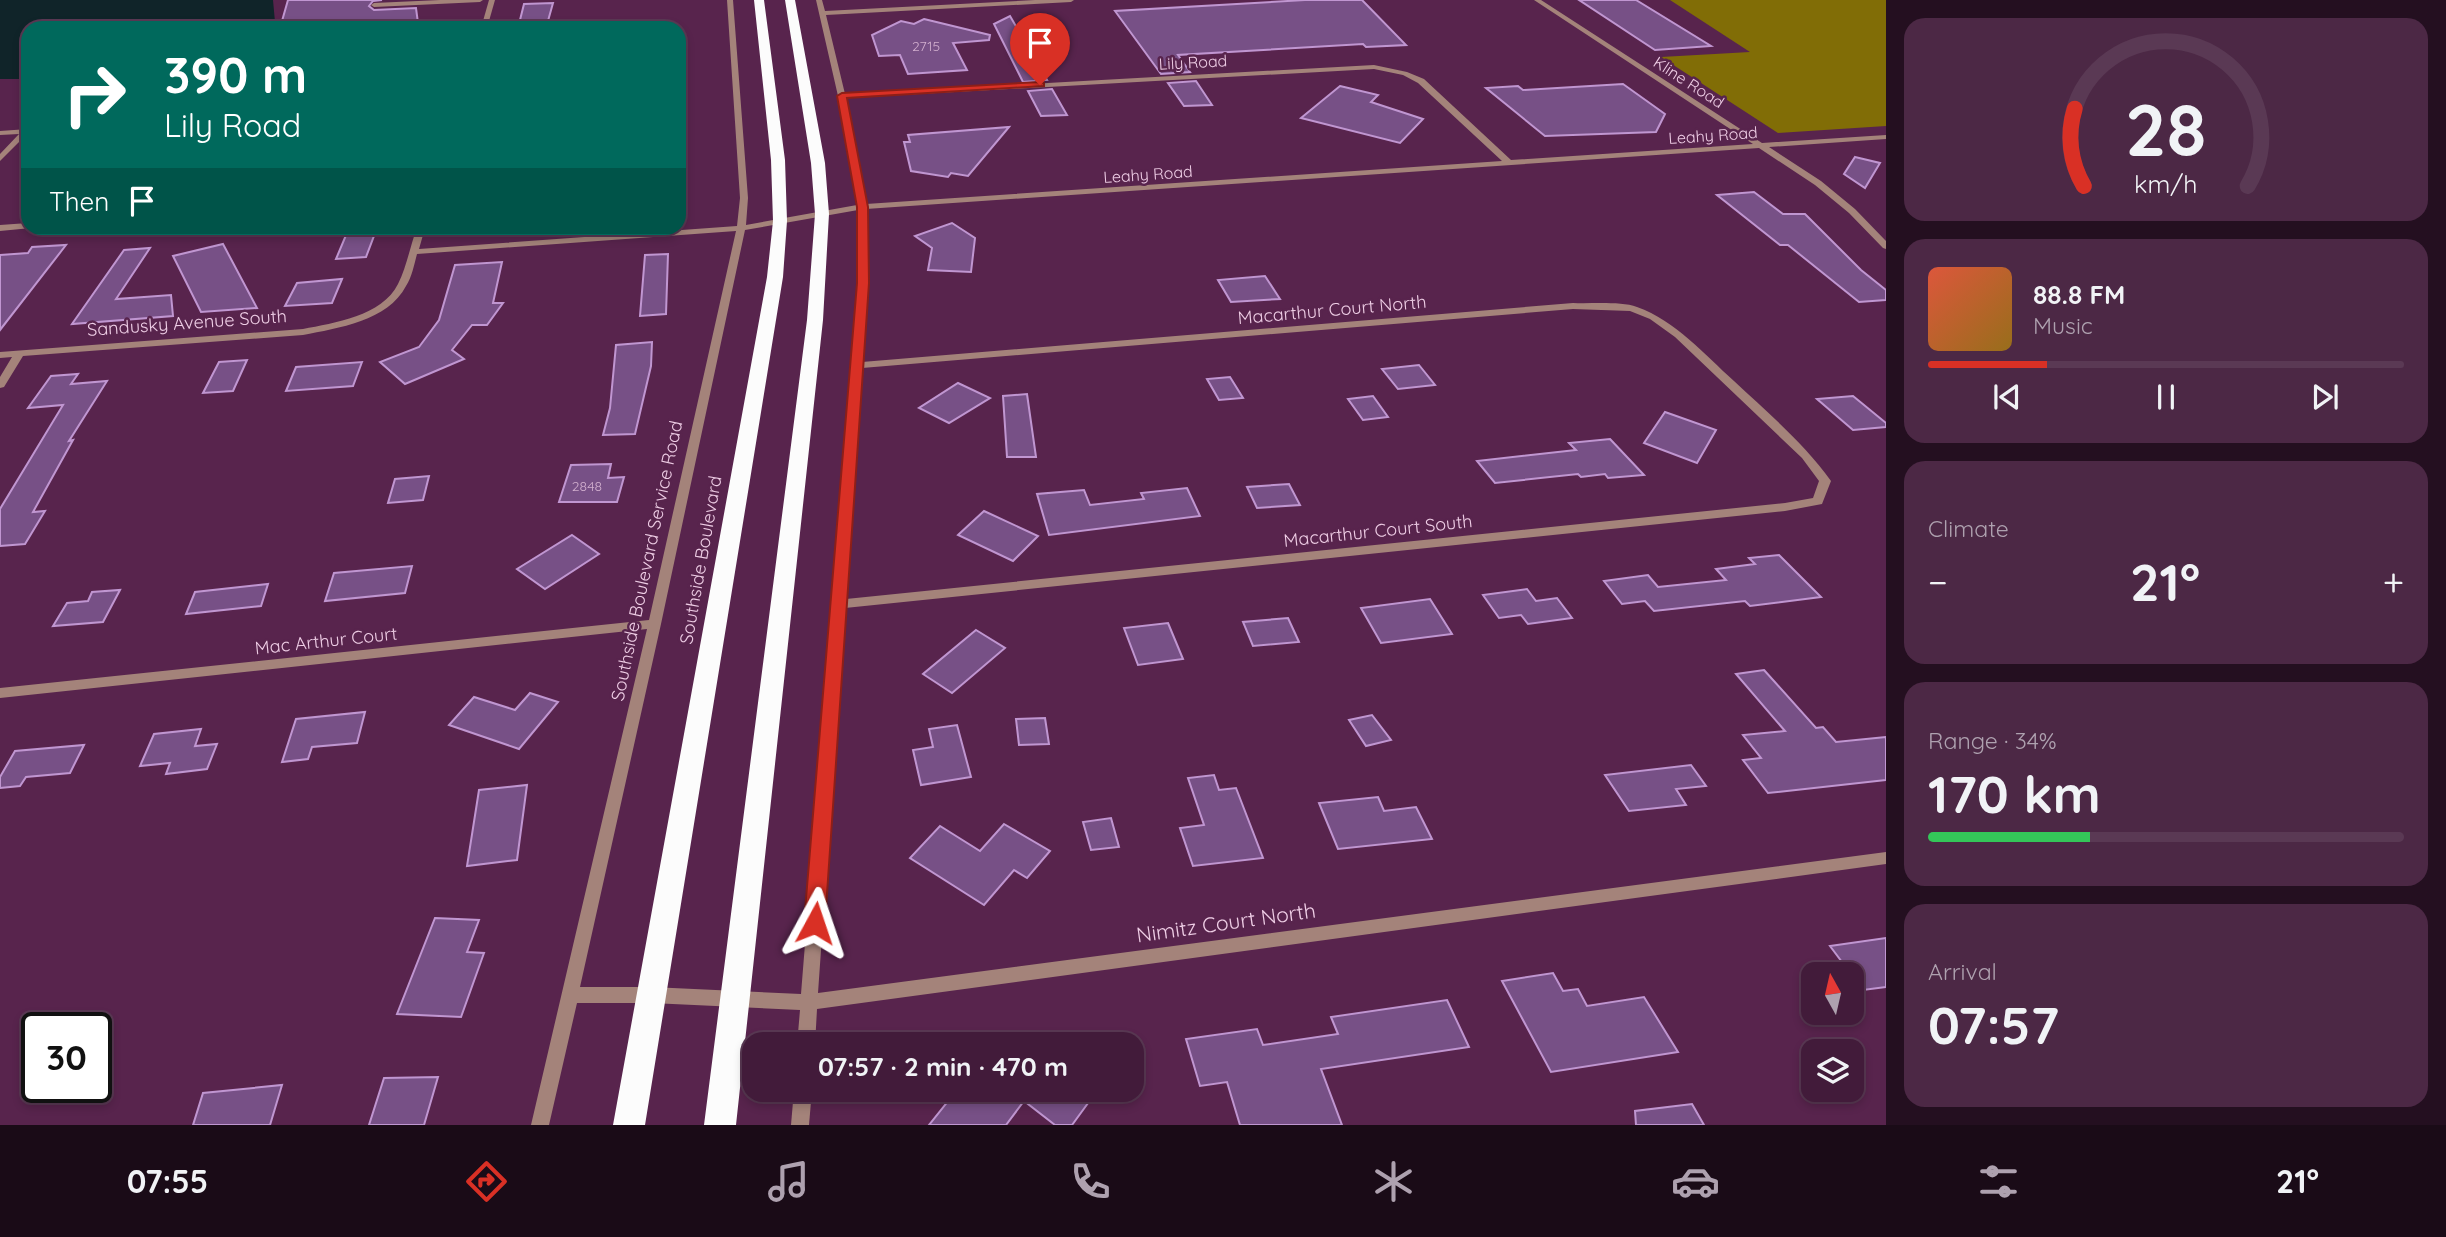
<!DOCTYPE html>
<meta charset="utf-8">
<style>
:root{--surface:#421b3a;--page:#4c2845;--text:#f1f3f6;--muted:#aea1af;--line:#5a3954;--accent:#d93025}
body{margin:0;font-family:Quicksand,sans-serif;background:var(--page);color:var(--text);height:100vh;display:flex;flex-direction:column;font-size:26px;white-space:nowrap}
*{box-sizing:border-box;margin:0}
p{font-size:23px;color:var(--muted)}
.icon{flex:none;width:38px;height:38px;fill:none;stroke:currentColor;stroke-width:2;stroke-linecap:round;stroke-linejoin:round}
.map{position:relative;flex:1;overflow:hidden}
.panel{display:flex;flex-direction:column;gap:18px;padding:18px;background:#240f20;width:560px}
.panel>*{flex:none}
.guide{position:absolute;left:21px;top:21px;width:665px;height:214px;border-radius:21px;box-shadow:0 4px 10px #0003,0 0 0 2px var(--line);background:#00695c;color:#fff;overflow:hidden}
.needle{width:46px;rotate:352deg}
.fabs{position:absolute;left:1801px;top:962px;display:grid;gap:14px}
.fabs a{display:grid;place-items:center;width:63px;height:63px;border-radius:14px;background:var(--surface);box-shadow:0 4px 10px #0003,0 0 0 2px var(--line);font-size:35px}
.speed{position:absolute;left:21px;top:1012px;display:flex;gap:14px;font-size:35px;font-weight:700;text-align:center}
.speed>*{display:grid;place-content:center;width:91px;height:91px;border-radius:50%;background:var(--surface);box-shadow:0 4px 10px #0003,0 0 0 2px var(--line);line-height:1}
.speed .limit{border:4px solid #111;border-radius:10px;background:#fff;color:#111}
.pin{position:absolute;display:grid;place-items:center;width:60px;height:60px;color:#fff;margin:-72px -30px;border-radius:50% 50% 50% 0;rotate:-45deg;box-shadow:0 0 7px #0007}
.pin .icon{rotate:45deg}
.me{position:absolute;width:77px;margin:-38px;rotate:5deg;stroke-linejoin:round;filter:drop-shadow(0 0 5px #0008)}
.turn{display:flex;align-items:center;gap:24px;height:147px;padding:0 28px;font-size:32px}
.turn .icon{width:91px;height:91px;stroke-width:2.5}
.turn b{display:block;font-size:49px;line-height:60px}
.then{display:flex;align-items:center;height:66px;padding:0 28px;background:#0003;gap:14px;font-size:26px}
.big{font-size:52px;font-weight:700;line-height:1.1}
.panel .card{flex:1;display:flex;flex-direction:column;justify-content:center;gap:10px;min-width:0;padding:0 24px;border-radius:21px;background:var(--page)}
.panel .dial{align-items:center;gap:0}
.dial svg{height:182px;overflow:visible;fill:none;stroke:var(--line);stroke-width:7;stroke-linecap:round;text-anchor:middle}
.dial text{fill:var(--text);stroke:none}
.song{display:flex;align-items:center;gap:21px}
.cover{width:84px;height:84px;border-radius:10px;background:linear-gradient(135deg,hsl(10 70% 55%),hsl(40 70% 35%))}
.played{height:7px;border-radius:4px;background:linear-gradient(90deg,var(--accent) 25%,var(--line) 25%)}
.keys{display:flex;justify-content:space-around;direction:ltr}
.heat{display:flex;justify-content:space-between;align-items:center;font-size:38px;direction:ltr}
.charge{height:10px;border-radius:5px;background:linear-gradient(90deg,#34c759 34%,var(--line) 0)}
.trip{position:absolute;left:742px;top:1032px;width:402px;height:70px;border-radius:21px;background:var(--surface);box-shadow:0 4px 10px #0003,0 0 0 2px var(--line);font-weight:700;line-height:70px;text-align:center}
.menu{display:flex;height:112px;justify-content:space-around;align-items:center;background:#1a0b17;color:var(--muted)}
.menu .icon{width:49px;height:49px}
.menu .on{color:var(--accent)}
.menu b{font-size:32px;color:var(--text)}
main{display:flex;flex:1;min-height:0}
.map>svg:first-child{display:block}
</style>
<main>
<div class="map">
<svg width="1886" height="1125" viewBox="0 0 1886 1125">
<rect width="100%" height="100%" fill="#58244d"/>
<path fill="#816d06" d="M1670,0H1886V126L1778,133L1661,57L1750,52Z"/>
<path fill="#102429" d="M0,0H273L275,22L272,28H28V79H0Z"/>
<g fill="#775086" stroke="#c096d1" stroke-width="2">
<path d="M288,0H382L373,1L369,6L374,10L416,8L418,23L382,25L377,28H280Z"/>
<path d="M1305,0H1362L1406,45L1366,47L1363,44L1178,55L1190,72L1161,74L1115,11Z"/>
<path d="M1579,0H1636L1711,46L1655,50Z"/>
<path d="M553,3L546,28H518L524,4Z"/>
<path d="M1010,16L1047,80L1023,82L994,24Z"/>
<path d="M924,19L990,35L989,40L953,43L967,70L908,74L900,55L879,56L872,35L901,21L914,24Z"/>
<path d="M1196,81L1212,105L1184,106L1168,83Z"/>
<path d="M1623,84L1665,114L1656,132L1545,136L1486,88L1518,86L1523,90Z"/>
<path d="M1340,86L1378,95L1371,102L1423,119L1400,143L1301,118Z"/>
<path d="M1052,89L1067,115L1041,116L1028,91Z"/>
<path d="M1009,127L968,176L951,173L948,177L911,171L904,142H910L908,135Z"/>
<path d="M1855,157L1880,163L1865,188L1844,174Z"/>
<path d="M1754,192L1783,214H1805L1861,270L1886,290V300L1859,302L1788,245H1780L1717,195Z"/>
<path d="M952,223L975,238L971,272L928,270L932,248L915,236Z"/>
<path d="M349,228H377L366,257L336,259Z"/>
<path d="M223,244L257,308L201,312L173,256Z"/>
<path d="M66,245L0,330V255L28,253L32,247Z"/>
<path d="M150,248L116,299L171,295L173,316L72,324L124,250Z"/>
<path d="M668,254L666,314L640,316L645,255Z"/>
<path d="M502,262L493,303H503L487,325H472L452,350L464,359L405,384L380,362L419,347L439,320L455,265Z"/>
<path d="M1265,276L1280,299L1231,302L1218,280Z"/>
<path d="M342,279L332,303L285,306L297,283Z"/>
<path d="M652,342L651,366L635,434L603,435L610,408L616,345Z"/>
<path d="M247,360L233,391L203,393L219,362Z"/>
<path d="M362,362L353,386L286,391L296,367Z"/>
<path d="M1419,365L1435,385L1398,389L1382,369Z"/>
<path d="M78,374L71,384L107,381L69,441L73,440L33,512L45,511L25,544L0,546V509L63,405L28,408L51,376Z"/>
<path d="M1230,377L1243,398L1219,400L1207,379Z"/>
<path d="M958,383L990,398L949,423L919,408Z"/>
<path d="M1027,394L1036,457H1007L1003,396Z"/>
<path d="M1373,396L1388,417L1363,420L1348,399Z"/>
<path d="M1853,396L1886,423V427L1853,430L1817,399Z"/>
<path d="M1665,412L1716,430L1697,463L1644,443Z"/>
<path d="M1610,439L1644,475L1608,478L1605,474L1581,477L1578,474L1495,483L1477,461L1576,450L1569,443Z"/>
<path d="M611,464L608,478L624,477L617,502H559L571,465Z"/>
<path d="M429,476L423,500L388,503L395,479Z"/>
<path d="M1289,484L1300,505L1257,508L1247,487Z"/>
<path d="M1187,488L1200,516L1049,535L1037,494L1084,490L1090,505L1144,499L1141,493Z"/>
<path d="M984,511L1038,536L1013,561L958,535Z"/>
<path d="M572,535L599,554L545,589L517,569Z"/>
<path d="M1779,555L1821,597L1750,606L1745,601L1654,611L1645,601L1622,604L1604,581L1648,575L1658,587L1726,580L1716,569L1755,564L1749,558Z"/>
<path d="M412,566L405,593L325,601L334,573Z"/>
<path d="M268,584L261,606L186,614L195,592Z"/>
<path d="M1527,589L1536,601L1557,598L1572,618L1528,624L1521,615L1499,618L1483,595Z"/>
<path d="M120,590L103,622L53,626L67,603L88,601L92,592Z"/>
<path d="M1430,599L1452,634L1381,643L1361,608Z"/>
<path d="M1288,618L1299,642L1253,646L1243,622Z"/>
<path d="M1168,623L1183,659L1138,665L1124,628Z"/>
<path d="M976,630L1005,648L952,693L923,674Z"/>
<path d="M1764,670L1816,728L1823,727L1836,742L1886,737V780L1768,793L1743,760L1761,758L1743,735L1785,731L1736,674Z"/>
<path d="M530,693L558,702L519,749L449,725L474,697L515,710Z"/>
<path d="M365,712L357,743L312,747L308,759L282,762L296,719Z"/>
<path d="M1372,715L1391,740L1366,746L1349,720Z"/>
<path d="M1045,718L1049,744L1019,745L1016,719Z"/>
<path d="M957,725L971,777L921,785L913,750L933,747L929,729Z"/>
<path d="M201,729L195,746L217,744L207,769L166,774L170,763L140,766L154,734Z"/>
<path d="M84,745L70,773L26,777L20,786L0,788V777L15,751Z"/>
<path d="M1691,765L1706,786L1676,789L1686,805L1629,811L1605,775Z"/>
<path d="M1214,775L1219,790L1236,788L1263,858L1193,866L1180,828L1204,825L1188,778Z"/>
<path d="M527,785L517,860L467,866L479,790Z"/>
<path d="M1378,797L1384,811L1416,807L1432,839L1338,849L1319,803Z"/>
<path d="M1111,818L1119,847L1091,850L1083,822Z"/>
<path d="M1004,824L1050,851L1027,878L1014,870L984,905L910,858L940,826L980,851Z"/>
<path d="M435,918L479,920L467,952L484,953L461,1017L397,1014Z"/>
<path d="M1886,938V987L1863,990L1830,946Z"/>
<path d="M1553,973L1563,991L1578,989L1587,1006L1644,997L1678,1052L1551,1072L1502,981Z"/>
<path d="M1447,1000L1469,1047L1321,1069L1342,1125H1240L1227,1082L1200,1086L1186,1039L1257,1029L1263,1045L1338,1034L1331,1017Z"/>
<path d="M438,1077L424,1125H369L384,1078Z"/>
<path d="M282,1085L270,1125H193L203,1093Z"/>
<path d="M957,1090H1079L1091,1099L1072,1125H1055L1024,1101L1006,1125H929Z"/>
<path d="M1692,1104L1704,1125H1636L1635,1111Z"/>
</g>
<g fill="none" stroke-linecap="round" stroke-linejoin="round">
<g fill="#a4837a" fill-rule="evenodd">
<path d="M440,0H483L480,2L374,7L371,5L374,3Z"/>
<path d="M489,0H495L487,28H481Z"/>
<path d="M727,0H733L748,198L746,225L857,205L838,96L816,0H822L825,11L1035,0H1074L1071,2L826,15L845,94L1374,65L1407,72L1424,79L1511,160L1753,144L1534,0H1541L1762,143L1886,135V139L1769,147L1821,181L1855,209L1886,241V249L1883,248L1849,213L1815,185L1759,148L866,209L868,283L862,362L1573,303C1591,304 1620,301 1637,307C1676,321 1704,354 1734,381C1768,413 1804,443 1831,481L1822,504L1785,511L845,608L818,993L1886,852V864L817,1009L815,1045H797L800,1010L651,1003H577L549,1125H531L647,629L0,698V688L649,620L736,231L417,254C414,265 412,277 406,286C388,321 338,328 303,335L23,356L4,387L0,388V377L12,357L0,358V352L303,329C334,323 382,316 398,284C407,266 410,246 417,228H425L419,249L737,226L740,198ZM1374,69L1403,75L1418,83L1502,161L866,204L846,98ZM858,210V283L801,994L651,987H580L661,624L745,230ZM1573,309L1630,311L1650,319L1675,337L1802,458L1819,481L1813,498L1785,503L846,599L862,368Z"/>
<path d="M28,129V133L0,161V154L19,134L0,135V131Z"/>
<path d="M28,223V228H31L0,231V225Z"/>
<path d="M794,1090H812L809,1125H791Z"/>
</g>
<g fill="#fcfcfc" fill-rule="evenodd">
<path d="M754,0H764L785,160L787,221L783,277L645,1125H613L767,277L773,221L771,160Z"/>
<path d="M785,0H795L825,163L829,214L823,320L736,1125H704L807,320L815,214L811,163Z"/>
</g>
</g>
<path fill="#d93025" stroke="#8d1f18" stroke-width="2" d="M1040,82L1044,83V86L847,98L868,207L869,283L825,923L822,929L815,932L807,929L804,923L857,283V207L837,96L842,93Z"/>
<g text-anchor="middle" stroke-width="5" stroke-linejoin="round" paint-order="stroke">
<g font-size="14" fill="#d1aece">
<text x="926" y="51">2715</text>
<text x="587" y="491">2848</text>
</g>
<g font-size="16" fill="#efcee6" stroke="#58244d">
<text transform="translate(1193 62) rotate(-3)" y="6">Lily Road</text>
<text transform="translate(1689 82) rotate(33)" y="6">Kline Road</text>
<text transform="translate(1713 135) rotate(-4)" y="6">Leahy Road</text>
<text transform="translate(1148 174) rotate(-4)" y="6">Leahy Road</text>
</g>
<g font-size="18" fill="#efcee6" stroke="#58244d">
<text transform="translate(1332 310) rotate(-5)" y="6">Macarthur Court North</text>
<text transform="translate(187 323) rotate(-4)" y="6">Sandusky Avenue South</text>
<text transform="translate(1378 531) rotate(-6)" y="6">Macarthur Court South</text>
<text transform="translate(701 560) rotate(-80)" y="6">Southside Boulevard</text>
<text transform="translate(647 561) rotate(-78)" y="6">Southside Boulevard Service Road</text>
<text transform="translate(326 641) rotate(-6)" y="6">Mac Arthur Court</text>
</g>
<g font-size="21" fill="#efcee6" stroke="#58244d">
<text transform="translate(1226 923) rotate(-8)" y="7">Nimitz Court North</text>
</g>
</g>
</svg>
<div class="fabs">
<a><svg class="needle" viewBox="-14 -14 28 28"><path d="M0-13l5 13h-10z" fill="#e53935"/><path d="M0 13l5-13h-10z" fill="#aea1af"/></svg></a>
<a><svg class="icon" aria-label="layers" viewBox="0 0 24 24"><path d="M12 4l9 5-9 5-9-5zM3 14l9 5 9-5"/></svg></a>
</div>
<div class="speed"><div class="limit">30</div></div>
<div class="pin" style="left:1040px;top:85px;background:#d93025"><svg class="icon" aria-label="arrive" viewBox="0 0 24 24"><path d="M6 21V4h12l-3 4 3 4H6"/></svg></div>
<svg class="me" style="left:815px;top:923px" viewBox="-20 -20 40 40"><path d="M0-17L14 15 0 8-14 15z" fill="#d93025" stroke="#fff" stroke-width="4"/></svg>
<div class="trip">07:57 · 2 min · 470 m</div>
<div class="guide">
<div class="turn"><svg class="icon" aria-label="right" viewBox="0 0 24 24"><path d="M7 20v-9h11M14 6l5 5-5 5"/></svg><div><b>390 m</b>Lily Road</div></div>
<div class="then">Then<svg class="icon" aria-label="arrive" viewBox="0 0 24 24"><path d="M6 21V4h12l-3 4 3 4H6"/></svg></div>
</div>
</div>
<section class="panel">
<div class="card dial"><svg viewBox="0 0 100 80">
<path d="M14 69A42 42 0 1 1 86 69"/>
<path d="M14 69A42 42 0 0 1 10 35" stroke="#d93025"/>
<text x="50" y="56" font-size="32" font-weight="700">28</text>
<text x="50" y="72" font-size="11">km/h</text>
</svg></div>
<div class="card">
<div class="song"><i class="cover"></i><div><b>88.8 FM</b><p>Music</p></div></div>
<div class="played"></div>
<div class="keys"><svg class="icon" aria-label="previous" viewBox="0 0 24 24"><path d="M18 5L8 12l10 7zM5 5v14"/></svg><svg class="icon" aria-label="pause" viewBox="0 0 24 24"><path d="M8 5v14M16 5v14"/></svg><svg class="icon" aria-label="next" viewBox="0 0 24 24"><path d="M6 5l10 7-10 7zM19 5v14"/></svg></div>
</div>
<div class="card"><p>Climate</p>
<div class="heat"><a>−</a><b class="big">21°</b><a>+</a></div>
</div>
<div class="card"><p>Range · 34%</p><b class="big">170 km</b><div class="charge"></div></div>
<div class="card"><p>Arrival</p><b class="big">07:57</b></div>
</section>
</main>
<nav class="menu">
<b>07:55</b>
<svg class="icon on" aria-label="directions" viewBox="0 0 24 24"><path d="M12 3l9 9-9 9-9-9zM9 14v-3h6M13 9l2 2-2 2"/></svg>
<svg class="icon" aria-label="music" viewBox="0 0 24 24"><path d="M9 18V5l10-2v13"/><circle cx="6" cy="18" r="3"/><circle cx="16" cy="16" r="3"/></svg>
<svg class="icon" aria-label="phone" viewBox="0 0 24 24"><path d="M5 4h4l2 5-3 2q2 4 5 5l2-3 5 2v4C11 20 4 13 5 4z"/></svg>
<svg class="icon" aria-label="climate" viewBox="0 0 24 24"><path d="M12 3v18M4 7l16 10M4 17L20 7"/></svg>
<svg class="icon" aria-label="car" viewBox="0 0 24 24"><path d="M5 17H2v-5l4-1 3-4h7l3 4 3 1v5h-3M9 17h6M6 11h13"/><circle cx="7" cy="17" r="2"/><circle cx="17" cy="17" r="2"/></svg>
<svg class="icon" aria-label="filters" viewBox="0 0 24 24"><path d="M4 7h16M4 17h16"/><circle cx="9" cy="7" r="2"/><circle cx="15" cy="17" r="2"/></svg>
<b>21°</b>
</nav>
